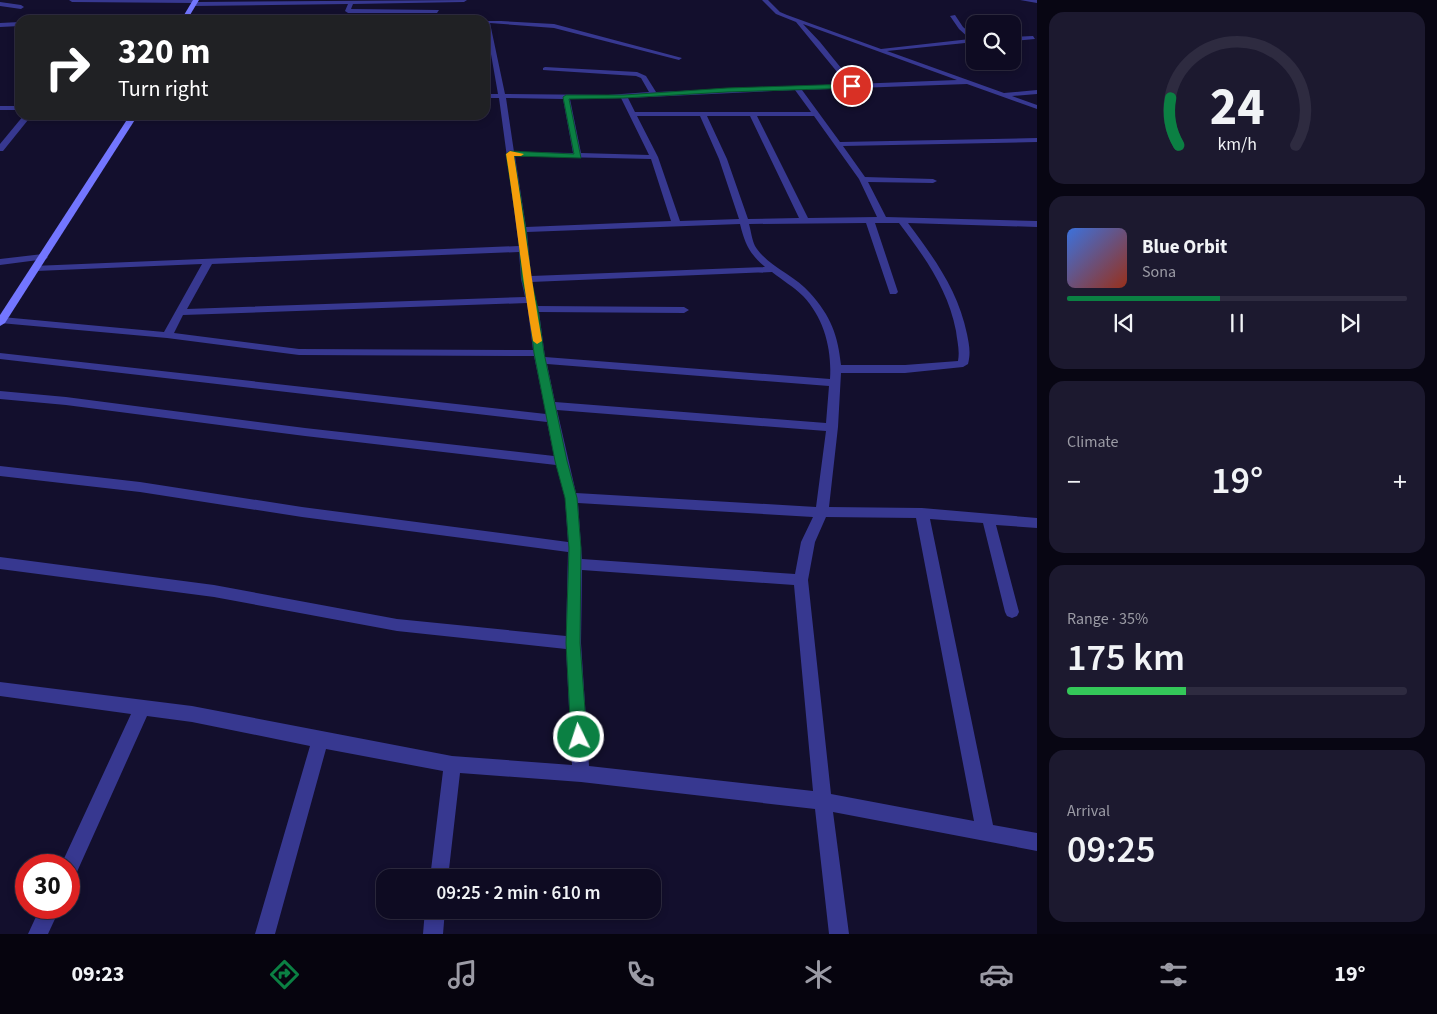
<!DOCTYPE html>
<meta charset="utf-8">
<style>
:root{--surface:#0e0b22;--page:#1c192f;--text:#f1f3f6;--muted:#9b9ba5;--line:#2e2b40;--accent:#0b8043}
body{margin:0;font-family:"Source Sans 3",sans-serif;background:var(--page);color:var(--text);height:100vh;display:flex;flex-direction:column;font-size:19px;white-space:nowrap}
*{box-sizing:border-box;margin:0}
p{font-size:16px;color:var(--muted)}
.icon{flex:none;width:28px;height:28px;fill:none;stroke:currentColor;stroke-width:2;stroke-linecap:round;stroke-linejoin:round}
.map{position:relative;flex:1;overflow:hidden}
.drawer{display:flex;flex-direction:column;gap:12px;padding:12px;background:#080613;width:400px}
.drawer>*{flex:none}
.guide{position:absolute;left:15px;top:15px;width:475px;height:105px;border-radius:15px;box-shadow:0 2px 8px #0003,0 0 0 1px var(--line);background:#202124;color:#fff;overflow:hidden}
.controls{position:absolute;left:966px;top:15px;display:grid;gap:10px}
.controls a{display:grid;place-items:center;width:55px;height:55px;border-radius:10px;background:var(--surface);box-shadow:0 2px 8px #0003,0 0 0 1px var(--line);font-size:25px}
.speed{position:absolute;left:15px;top:854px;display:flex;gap:10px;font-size:25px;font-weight:700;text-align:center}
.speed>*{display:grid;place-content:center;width:65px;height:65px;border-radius:50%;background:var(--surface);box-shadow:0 2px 8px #0003,0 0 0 1px var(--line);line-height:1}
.speed .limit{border:8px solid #d22;background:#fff;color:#111}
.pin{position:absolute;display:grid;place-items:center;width:42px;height:42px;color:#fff;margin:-21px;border:2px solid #fff;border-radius:50%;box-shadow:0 1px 5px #0007}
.me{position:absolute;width:55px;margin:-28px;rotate:356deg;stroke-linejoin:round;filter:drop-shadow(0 0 4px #0008)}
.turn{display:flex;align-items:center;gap:18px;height:105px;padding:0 20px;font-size:22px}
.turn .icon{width:65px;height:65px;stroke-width:2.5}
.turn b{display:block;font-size:35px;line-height:42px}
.big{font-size:38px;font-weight:600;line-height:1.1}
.drawer .tile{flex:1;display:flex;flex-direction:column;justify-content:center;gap:8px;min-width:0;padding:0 18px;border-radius:15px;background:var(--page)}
.drawer .dial{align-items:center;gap:0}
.dial svg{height:130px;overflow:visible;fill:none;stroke:var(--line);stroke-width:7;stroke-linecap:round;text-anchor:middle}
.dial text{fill:var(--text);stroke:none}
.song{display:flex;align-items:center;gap:15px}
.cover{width:60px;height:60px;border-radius:8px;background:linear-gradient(135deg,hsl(220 70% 55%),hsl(10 70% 35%))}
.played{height:5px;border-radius:2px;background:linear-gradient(90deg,var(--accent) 45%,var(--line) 45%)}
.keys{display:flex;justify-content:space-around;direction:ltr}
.heat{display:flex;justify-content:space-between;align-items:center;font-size:28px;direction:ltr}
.charge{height:8px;border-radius:4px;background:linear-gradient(90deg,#34c759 35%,var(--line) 0)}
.trip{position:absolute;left:376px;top:869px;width:285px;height:50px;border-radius:15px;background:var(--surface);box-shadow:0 2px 8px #0003,0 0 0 1px var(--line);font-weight:600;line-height:50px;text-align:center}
.dock{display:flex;height:80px;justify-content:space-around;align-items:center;background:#06040e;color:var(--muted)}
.dock .icon{width:35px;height:35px}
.dock .current{color:var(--accent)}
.dock b{font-size:22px;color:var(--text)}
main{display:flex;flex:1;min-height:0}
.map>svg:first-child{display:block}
</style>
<main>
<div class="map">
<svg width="1037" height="934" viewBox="0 0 1037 934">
<rect width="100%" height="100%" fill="#130f2d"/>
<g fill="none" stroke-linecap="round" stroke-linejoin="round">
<g fill="#373890" fill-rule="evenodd">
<path d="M69,0H198V2L467,0L464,2L353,4L351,9L439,10L437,13H348L345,11L348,4L194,6L191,4L193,3L72,2Z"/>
<path d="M762,0H768L780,12L787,15L881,49L970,39L959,29L950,16L955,15L963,27L975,37V42L887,51L1004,93L1037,90V94L1012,96L1037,105V109L967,84L802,90L840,142L1037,138V142L843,146L865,177L933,179L937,181L933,183L868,182L886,217L1037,221V227L908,223C934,258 958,290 967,334C969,344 971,353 968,364L963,367L905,373H841L838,427L829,507L922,508L1037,518V528L996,525L1019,612L1017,616L1012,618L1007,616L1005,612L983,523L930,519L993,825L1037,833V851L833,812L849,934H829L815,809L581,782L460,773L448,878H430L443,771L326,749L275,934H255L310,746L192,722L147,716L76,874L69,876V865H61L131,714L0,696V682L192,706L452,756L572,765L566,649L397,631L214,597L0,569V557L214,585L397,619L566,636L568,552L302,517L140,492L0,476V466L140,482L302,507L568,542L565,498L556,465L305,436L66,405L0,399V391L66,397L305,428L554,456L547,422L0,359V353L546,414L534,356L299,355L167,338L0,323V317H2L164,332L202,264L36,271L31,268L33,266L519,246L499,98H485V94H498L485,20H483L554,24L682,58L679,60L554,28L490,23L505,94L608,95L649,92L641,78L636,76L543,70V68L545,67L637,72L646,76L656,92L847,84L796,22L776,14ZM803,24L957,80L854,84L820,42ZM795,90L811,112H635L628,98ZM506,98L563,99L573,153L514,152ZM621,98L649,155L581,153L570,99ZM637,116H700L719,159L739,219L680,221L658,157ZM707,116H750L799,218L748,219L727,159ZM757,116H814L859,179L877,217L808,218ZM515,156L651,159L671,221L526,227ZM866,223L890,294H896L898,292L875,223H899C924,256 948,289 956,331C957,341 960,350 958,361L905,365H841C838,336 831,316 810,293C795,275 768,267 755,246C752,240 751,231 749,224ZM740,224C745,244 749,253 765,267L531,276L527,232ZM519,252L521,279L525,297L187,309L212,264ZM772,272C782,280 794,287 803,296C824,318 832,349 830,379L545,357L539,312L684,313L689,310L684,307L537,306L531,282ZM527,303L533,350L299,349L174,333L183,315ZM547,364L829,386L826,423L555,402ZM557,410L826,431L816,507L576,493ZM578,503L813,517L801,542L795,574L582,559ZM826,517L916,518L974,821L831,794L808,580L815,542ZM582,570L794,585L813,791L589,766L581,643Z"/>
<path d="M1020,0H1037V3Z"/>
<path d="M0,2L21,5L24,7L21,9L0,6Z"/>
<path d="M288,16L293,20H213L216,18Z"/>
<path d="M20,22V26L0,27V23Z"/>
<path d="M1033,36L1035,39L1012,41V37Z"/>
<rect x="0" y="106" width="20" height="4"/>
<path d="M24,115H32L3,151H0V144Z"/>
<path d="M43,254L48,257L46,259L0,265V259Z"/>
<path d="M40,908H60L48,934H28Z"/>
<path d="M425,910H445L443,934H423Z"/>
</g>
<g fill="#7376ff" fill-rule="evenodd">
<path d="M193,0H199L187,20H181Z"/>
<path d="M130,115H138L5,323L0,326V315Z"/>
</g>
</g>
<path fill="#0b8043" stroke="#07532c" d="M852,84L854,88L727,92L624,98L569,99L581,158L514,156L526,230L531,279L538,309L544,353L567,461L577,498L581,548L580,643L587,737L584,742L579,744L574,742L571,737L566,643L569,548L565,498L555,461L534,353L529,309L522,279L518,230L506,154L510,151L574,154L563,97L566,95H624L727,88Z"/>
<path fill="#f59e0b" d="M510,151L524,154L521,156H514C524,218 531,280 542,341L537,344L533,341C522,279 516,216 506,154Z"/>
</svg>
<div class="controls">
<a><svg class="icon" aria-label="search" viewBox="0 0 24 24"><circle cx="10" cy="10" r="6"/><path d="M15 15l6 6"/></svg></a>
</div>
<div class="speed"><div class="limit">30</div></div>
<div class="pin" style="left:852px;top:86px;background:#d93025"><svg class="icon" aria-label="arrive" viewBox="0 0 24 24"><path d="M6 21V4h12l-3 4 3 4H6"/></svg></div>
<svg class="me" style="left:579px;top:737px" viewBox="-20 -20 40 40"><circle r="17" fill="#0b8043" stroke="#fff" stroke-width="3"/><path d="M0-11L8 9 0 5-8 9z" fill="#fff"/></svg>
<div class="trip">09:25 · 2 min · 610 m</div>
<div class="guide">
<div class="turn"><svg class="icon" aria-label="right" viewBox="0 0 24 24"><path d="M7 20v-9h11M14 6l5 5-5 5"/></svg><div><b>320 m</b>Turn right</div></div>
</div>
</div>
<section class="drawer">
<div class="tile dial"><svg viewBox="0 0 100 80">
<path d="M14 69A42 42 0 1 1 86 69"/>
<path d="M14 69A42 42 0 0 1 9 40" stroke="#0b8043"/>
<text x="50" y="56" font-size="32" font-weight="700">24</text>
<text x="50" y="72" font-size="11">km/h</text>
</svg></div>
<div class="tile">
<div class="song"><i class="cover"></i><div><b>Blue Orbit</b><p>Sona</p></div></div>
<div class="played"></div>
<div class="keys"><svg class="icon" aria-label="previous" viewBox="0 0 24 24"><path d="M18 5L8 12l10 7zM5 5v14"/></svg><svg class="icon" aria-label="pause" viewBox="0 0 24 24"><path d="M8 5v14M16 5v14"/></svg><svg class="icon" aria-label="next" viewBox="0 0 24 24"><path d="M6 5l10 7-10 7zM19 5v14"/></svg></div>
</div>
<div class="tile"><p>Climate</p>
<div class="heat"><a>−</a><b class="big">19°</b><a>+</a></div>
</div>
<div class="tile"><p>Range · 35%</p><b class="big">175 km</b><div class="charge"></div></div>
<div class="tile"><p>Arrival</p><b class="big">09:25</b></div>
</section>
</main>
<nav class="dock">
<b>09:23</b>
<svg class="icon current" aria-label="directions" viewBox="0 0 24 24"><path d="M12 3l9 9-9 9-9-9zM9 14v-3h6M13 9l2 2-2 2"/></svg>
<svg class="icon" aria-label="music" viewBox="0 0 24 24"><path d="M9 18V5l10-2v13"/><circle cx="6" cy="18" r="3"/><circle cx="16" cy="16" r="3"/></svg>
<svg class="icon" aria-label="phone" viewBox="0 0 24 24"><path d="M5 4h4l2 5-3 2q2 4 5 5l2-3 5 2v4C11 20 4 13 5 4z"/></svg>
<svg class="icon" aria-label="climate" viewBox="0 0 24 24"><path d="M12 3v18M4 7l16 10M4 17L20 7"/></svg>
<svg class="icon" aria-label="car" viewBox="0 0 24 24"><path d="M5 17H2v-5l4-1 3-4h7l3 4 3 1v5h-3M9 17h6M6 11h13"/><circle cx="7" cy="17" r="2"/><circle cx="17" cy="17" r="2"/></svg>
<svg class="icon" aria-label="filters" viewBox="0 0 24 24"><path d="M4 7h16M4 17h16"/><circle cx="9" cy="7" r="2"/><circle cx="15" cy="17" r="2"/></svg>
<b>19°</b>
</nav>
